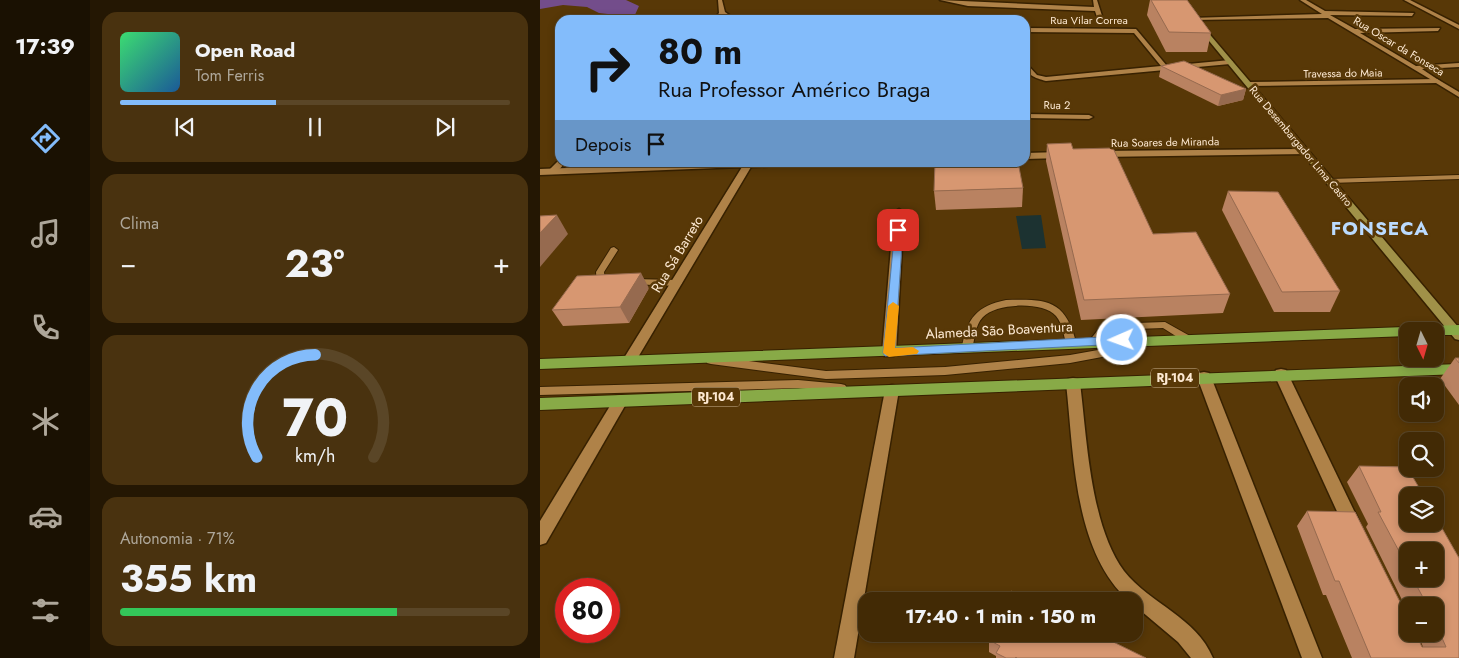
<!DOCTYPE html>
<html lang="pt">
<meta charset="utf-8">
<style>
:root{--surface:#422a05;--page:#49320f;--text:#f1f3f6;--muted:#aea79a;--line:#5a4627;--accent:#83bcfb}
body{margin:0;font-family:Jost,sans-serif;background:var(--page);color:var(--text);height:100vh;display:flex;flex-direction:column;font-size:19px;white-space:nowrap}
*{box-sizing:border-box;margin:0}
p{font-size:16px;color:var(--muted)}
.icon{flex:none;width:28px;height:28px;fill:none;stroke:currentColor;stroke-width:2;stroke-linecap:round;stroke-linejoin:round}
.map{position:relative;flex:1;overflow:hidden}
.details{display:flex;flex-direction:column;gap:12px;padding:12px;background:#241703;width:450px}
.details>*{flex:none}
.hud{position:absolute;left:15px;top:15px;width:475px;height:152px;border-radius:15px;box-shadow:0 2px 8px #0003,0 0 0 1px var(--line);background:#83bcfb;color:#111;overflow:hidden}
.needle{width:32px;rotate:175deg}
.controls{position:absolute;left:859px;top:322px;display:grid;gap:10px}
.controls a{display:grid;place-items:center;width:45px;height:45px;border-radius:10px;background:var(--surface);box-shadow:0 2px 8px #0003,0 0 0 1px var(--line);font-size:25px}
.speed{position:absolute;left:15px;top:578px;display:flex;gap:10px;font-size:25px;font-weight:700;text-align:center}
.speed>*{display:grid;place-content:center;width:65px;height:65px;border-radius:50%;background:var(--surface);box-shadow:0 2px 8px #0003,0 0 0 1px var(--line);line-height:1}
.speed .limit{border:8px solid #d22;background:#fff;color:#111}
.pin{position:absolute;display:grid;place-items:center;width:42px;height:42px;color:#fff;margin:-21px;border-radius:10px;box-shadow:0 2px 8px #0006}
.me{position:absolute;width:55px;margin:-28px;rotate:268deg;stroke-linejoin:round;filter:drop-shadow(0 0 4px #0008)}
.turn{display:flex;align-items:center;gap:18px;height:105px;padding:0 20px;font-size:22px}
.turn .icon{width:65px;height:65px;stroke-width:2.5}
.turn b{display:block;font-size:35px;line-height:42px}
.then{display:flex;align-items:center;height:48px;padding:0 20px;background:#0003;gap:10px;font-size:19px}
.big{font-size:38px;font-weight:700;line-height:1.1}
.details .widget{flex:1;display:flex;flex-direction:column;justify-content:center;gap:8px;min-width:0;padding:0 18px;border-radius:15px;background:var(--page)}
.details .dial{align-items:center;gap:0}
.dial svg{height:130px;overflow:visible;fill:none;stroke:var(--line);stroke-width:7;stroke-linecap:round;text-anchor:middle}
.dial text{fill:var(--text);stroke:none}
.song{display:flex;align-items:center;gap:15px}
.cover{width:60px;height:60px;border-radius:8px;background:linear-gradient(135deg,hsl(140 70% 55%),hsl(210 70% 35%))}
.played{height:5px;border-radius:2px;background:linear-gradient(90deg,var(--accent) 40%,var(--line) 40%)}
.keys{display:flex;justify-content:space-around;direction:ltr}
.heat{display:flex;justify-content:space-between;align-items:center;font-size:28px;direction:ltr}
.charge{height:8px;border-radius:4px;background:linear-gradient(90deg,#34c759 71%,var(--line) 0)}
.trip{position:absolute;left:318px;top:592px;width:285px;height:50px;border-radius:15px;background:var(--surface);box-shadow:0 2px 8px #0003,0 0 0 1px var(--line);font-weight:700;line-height:50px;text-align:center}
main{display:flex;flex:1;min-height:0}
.menu{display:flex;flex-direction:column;width:90px;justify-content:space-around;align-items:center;background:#1a1102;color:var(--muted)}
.menu .icon{width:35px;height:35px}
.menu .on{color:var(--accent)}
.menu b{font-size:22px;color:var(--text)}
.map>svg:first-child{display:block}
</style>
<main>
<nav class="menu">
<b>17:39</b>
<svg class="icon on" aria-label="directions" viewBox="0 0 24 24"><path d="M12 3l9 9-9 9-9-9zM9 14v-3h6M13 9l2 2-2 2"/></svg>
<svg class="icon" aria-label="music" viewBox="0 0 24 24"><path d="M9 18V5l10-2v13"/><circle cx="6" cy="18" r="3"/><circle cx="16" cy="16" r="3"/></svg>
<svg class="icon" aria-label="phone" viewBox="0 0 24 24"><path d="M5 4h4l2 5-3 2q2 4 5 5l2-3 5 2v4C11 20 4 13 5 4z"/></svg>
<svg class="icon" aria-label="climate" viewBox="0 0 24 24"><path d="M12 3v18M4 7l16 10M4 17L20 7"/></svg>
<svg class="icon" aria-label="car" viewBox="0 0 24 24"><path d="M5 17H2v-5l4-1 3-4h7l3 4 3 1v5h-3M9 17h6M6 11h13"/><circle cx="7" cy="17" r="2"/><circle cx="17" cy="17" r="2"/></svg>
<svg class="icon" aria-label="filters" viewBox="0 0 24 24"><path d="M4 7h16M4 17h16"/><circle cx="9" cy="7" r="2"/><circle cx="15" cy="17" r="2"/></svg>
</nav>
<section class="details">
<div class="widget">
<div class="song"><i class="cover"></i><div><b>Open Road</b><p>Tom Ferris</p></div></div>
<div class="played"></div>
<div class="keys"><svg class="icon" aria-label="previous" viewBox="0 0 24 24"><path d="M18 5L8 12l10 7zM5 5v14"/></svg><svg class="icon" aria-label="pause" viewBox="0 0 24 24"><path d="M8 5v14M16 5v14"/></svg><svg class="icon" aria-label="next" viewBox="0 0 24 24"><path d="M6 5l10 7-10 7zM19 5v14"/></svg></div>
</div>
<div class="widget"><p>Clima</p>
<div class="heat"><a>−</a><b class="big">23°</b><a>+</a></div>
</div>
<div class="widget dial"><svg viewBox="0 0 100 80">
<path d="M14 69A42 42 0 1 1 86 69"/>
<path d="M14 69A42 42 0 0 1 50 6" stroke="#83bcfb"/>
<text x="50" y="56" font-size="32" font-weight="700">70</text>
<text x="50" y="72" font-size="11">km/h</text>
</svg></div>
<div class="widget"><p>Autonomia · 71%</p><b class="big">355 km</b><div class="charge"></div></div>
</section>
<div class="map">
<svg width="919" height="658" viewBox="0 0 919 658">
<rect width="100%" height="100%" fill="#583807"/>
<path fill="#734d8b" d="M0,0H86L99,6L94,17L59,13L47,7L23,5L0,9Z"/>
<path fill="#1c3231" d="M501,215L506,248L482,249L476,216Z"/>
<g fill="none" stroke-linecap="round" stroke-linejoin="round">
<defs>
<g id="service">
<path d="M919,175V179L790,183L786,181L790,179Z"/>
<path d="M74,247L78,250L64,272L65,280L69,283L64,286L57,285L56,272L71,248Z"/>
<path d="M93,279L137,280L142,283L137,286L90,284L88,282Z"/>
<path d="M466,300C506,299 525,299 536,342L535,345H527C523,335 523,324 516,316C503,301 456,303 443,317C434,326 436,339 431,350H423L422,347C427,318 437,306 466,300Z"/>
<path d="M625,322L650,336L651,338L650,340H642L623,328L569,330L558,344H550L549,341L562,325L566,324Z"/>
<path d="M594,337L598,338L599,341L598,344L578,354L530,363L405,375L286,379L171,364L167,363L166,360L167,357L171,356L286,371L405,367L530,355L575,347Z"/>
<path d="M258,380L301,384L305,385L307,388L305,391L301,392L258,388L0,395V387Z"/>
</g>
<g id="minor">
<path d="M178,0H182L185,12L196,20H189L183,16L179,20H173L179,13Z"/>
<path d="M400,0L554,7L553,0H557L563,19L558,20L555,11L428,6Z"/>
<path d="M760,0H766L785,11L874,13L872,16L790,15L815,29L900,28L898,31L820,33L876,66L919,63V67L882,69L900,81L895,82L788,18L653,20L650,18L782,14Z"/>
<path d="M864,0H870L919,25V29Z"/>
<path d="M485,28L596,29L627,66L690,60L693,62L690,64L506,81C495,78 485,75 485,62L497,75L506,77L621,66L594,33L485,32Z"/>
<path d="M485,114L549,115L553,117L549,119L485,118Z"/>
<path d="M19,160L20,162H26L15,174H9V170Z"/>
<path d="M359,209L364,212L356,353L354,356H344L342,353L354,212Z"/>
<path d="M741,369L746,370L748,374L818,519L820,525L818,531L812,533L806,531L734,374L736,370Z"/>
<path d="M664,372L669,373L671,377L782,658H762L657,377L659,373Z"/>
<path d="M533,378L538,379L540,383C547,438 550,525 584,571C610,604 656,617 673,658H651L638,642L594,605V601H589C533,551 534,453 526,383L528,379Z"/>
<path d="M352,385L357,386L359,390L314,658H294L345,390L347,386Z"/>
<path d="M81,395L86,396L88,400L86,404L6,543L0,545V521L76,396Z"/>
</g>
<g id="tertiary">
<path d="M897,79L919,92V97L896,83L709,86L706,84L709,82Z"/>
<path d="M764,149L768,152L767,154L559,157L555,154L559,151Z"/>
<path d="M485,153L522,152L526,155L522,158L485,159Z"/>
<path d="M187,162H276L272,165L211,167L94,364H84L82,361L84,358L202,167L0,175V169Z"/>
</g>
<path id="secondary" d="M642,0H646L655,17L919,328V340L915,339L651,19Z"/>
<g id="trunk">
<path d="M919,325V335H895V331H868V336L0,369V359Z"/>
<path d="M919,364V374L0,410V398Z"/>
</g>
</defs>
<use href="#service" stroke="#372101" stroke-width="2"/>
<use href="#minor" stroke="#372101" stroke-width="3"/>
<use href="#tertiary" stroke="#372101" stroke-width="3"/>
<use href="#secondary" stroke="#372101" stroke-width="3"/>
<use href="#trunk" stroke="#372101" stroke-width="2"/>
<use href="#service" fill="#af8248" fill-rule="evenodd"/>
<use href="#minor" fill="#af8248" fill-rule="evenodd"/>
<use href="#tertiary" fill="#af8248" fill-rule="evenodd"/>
<use href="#secondary" fill="#a09148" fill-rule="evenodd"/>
<use href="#trunk" fill="#88aa47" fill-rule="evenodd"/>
</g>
<g fill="#b98261" fill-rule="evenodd">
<path d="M610,0H647L671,33L667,52H626L607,15Z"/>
<path d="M621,66L706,89L703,100L678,106L619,77Z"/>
<path d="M507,144L533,149L613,234L690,294L683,313L541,320L506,161Z"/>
<path d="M483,188L482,207L396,210L394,191Z"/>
<path d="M688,191L800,291L790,312H734L682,210Z"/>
<path d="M109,288L89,323L23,326L12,310Z"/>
<path d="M915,358H919V405L900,379Z"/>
<path d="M819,466L868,467V469L884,496H868V524H895V516L919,558V658H812L786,595H783L757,526L767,511L815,512L868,618V634H876L882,647H883L878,634H895V606H868V612L826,527L828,524L807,482ZM868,551H895V579H868Z"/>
<path d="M449,640L606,658H456V656L449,652Z"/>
</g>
<g fill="#966a4f">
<path d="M706,89L703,100L678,106L681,95Z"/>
<path d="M17,215L28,234L0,267V233Z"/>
<path d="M101,273L109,288L89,323L80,307Z"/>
</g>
<g fill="#d79771" stroke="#966a4f">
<path d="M611,0H647L671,33L629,32Z"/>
<path d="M644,61L706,89L681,95L621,66Z"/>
<path d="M531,143L533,149L573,148L613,234L656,232L690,294L544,300L507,144Z"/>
<path d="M395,162H478L483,188L394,191Z"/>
<path d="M688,191L738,192L800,291L742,292Z"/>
<path d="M17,215L0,233V216Z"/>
<path d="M101,273L80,307L12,310L37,276Z"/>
<path d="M915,358H919V363Z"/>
<path d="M819,466L868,467V469L884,496H868V524H895V516L919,558V658H831L799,581H795L767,511L815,512L868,618V634H876L882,647H906L895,622V606H886V603L873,579H895V551H868V568L838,512H841Z"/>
<path d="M471,591L491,601H467Z"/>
<path d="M451,634H557L606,658H477L476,657L475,658H466L456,653L460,646L449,640Z"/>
</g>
<path fill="#83bcfb" stroke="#557aa3" d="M355,228L363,230L355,348L582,336L587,340L582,344L345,356L343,353Z"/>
<path fill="#f59e0b" d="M353,302L359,306L355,348L373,347L379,351L377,354L349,357L343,353L348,306Z"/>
<g text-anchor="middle" stroke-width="5" stroke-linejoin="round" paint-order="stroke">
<g font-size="11" fill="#fde9d2" stroke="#583807">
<text x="549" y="24">Rua Vilar Correa</text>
<text transform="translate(859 46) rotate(31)" y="4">Rua Oscar da Fonseca</text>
<text transform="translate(803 73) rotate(-1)" y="4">Travessa do Maia</text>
<text transform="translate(517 105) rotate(1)" y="4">Rua 2</text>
<text transform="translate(625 142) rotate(-1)" y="4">Rua Soares de Miranda</text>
<text transform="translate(761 146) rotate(50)" y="4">Rua Desembargador Lima Castro</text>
</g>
<g fill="#583807" stroke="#ccb495" stroke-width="1">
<rect x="611" y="368.5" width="48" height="19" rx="4"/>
<rect x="152" y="387.5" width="48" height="19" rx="4"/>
</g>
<g font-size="12" font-weight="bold" fill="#fde9d2">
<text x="635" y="382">RJ-104</text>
<text x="176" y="401">RJ-104</text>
</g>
<g font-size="14" fill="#fde9d2" stroke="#583807">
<text transform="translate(137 254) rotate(-59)" y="5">Rua Sá Barreto</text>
<text transform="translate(459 330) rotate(-3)" y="5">Alameda São Boaventura</text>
</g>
<g font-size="19" font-weight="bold" letter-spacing="1" fill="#bbdbff" stroke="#583807">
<text x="840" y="235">FONSECA</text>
</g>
</g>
</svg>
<div class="controls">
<a><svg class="needle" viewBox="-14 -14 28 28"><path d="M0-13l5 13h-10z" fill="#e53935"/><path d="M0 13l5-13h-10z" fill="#aea79a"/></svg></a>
<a><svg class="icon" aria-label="sound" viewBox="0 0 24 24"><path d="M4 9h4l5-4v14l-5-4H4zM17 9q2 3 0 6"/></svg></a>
<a><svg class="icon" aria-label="search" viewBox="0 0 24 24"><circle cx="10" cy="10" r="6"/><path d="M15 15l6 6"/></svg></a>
<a><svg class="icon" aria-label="layers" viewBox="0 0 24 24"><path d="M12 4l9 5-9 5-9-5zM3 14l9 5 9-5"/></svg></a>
<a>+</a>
<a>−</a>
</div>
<div class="speed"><div class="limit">80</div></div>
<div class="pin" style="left:358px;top:230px;background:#d93025"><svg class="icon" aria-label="arrive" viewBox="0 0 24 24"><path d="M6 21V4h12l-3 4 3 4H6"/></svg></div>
<svg class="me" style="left:582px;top:340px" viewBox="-20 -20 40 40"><circle r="17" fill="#83bcfb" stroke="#fff" stroke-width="3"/><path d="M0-11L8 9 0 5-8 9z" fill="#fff"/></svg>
<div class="trip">17:40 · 1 min · 150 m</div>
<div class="hud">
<div class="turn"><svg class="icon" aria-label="right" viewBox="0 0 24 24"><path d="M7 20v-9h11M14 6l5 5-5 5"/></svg><div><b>80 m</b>Rua Professor Américo Braga</div></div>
<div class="then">Depois<svg class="icon" aria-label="arrive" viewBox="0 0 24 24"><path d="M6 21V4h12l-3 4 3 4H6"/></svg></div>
</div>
</div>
</main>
